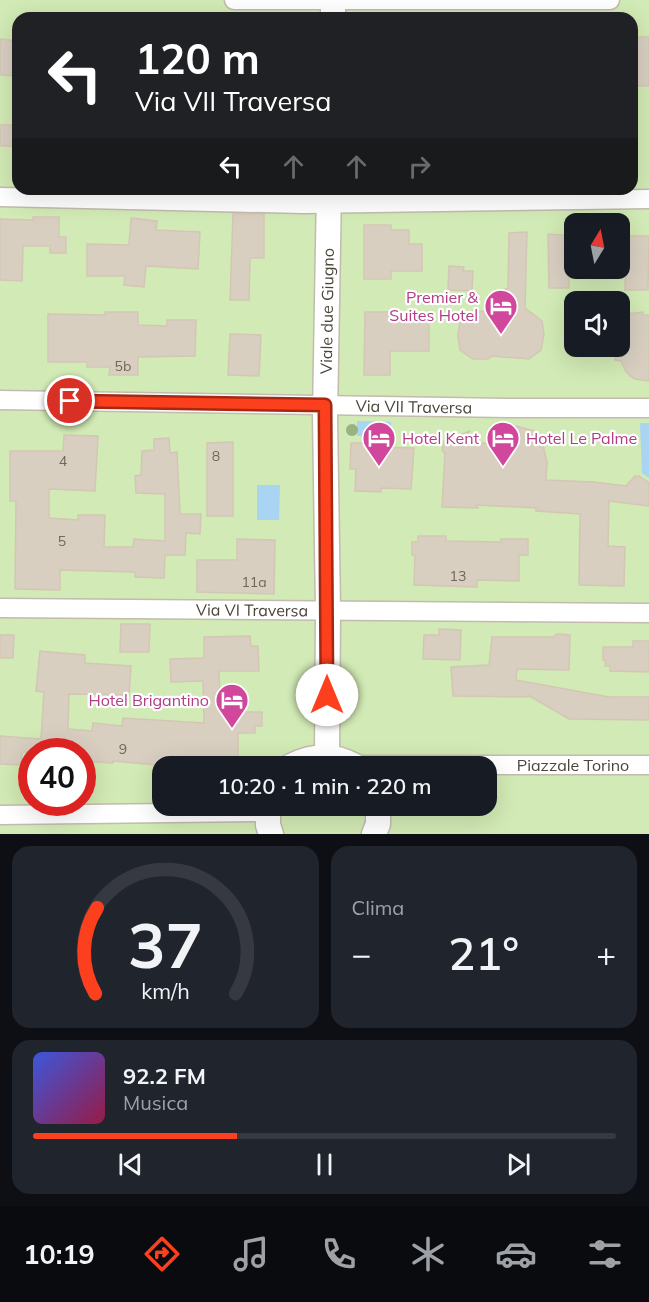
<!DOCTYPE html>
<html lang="it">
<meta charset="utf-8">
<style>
:root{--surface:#171b24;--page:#20242c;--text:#f1f3f6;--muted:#9ea1a6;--line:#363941;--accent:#fc3f1d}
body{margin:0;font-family:Mulish,sans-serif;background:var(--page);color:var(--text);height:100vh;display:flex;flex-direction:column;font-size:22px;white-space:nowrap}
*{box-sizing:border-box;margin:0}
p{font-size:20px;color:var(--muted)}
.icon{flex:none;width:33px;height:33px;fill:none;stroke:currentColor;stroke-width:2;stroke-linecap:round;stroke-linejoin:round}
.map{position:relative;height:834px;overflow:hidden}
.drawer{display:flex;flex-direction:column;gap:12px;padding:12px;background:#0d0f14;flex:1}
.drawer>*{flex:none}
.hud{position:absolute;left:12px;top:12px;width:626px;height:183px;border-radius:18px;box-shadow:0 6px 24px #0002;background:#202124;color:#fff;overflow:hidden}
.needle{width:39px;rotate:10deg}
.buttons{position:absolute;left:564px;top:213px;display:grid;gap:12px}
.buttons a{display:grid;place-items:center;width:66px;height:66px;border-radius:12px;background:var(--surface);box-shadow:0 6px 24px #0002;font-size:30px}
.speed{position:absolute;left:18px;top:738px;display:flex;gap:12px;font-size:30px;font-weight:700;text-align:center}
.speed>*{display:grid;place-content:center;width:78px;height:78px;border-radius:50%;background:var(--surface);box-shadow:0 6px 24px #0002;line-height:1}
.speed .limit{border:9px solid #d22;background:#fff;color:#111}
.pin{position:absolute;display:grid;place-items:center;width:51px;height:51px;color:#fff;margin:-26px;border:3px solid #fff;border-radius:50%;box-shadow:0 2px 6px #0007}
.me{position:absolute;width:66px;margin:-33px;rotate:0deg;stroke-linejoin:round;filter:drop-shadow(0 0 4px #0008)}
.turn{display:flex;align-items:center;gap:21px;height:126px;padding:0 24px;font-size:27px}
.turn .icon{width:78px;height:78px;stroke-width:2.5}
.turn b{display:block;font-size:42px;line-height:51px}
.lanes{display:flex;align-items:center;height:57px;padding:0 24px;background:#0003;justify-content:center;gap:30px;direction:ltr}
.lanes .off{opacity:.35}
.big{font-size:45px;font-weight:600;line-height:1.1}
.drawer .card{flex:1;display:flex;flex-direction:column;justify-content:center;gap:9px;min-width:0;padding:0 21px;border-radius:18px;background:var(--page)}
.drawer .dial{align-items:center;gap:0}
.dial svg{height:156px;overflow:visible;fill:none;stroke:var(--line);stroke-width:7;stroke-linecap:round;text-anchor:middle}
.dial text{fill:var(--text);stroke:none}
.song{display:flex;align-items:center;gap:18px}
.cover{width:72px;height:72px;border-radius:9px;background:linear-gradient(135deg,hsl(230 70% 55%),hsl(340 70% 35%))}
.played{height:6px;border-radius:3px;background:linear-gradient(90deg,var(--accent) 35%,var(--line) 35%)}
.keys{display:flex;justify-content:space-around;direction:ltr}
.heat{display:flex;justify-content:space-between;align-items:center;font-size:33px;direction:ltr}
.drawer .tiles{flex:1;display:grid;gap:12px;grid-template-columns:1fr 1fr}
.card:last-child{grid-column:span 2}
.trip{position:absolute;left:152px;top:756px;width:345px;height:60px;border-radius:18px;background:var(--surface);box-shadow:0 6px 24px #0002;font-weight:600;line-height:60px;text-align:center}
.tab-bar{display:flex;height:96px;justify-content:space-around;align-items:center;background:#090b0e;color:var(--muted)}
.tab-bar .icon{width:42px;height:42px}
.tab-bar .selected{color:var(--accent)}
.tab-bar b{font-size:27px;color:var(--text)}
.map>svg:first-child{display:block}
</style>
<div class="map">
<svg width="649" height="834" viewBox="0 0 649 834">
<rect width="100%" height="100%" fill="#f6f3ec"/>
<path fill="#d2eab5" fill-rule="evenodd" d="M0,0H649V834H0ZM18,18H632V189H18ZM574,224H620V268H574ZM574,302H620V346H574ZM32,752H82V802H32ZM162,766H486V806H162Z"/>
<g fill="#a9d4f2">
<path d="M357,421L391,422V436H357Z"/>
<path d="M640,423H649V478L642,473Z"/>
<path d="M257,485H280L279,520H257Z"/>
</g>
<g fill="#d8cfc1" stroke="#d3c7b4" stroke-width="1.5">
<rect x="632" y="37" width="17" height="49"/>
<path d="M0,39L18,41V76L0,75Z"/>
<rect x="0" y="125" width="18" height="21"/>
<path d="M233,214H264V258H250L249,300H230Z"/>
<path d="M33,217H59V237H66V253H50V246H23L22,281L0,280V219L33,220Z"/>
<path d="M131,218L157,221L156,230L200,232L198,269L146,266L144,287L124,285L125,276H87V244L129,245Z"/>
<path d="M364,225H391V230H409V244H422V271H391V279H364Z"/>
<path d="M527,232L525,308L542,321L544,334L541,350L529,359L492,356L488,359H473L460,350L458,336L460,320L473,311L498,312L499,292L508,288L509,233Z"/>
<path d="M548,234L574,236V269H569V288H549Z"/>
<path d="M626,236H649L648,290H625Z"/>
<path d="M449,266L464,267L463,271H473L472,291L448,290Z"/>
<path d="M105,312H138V325L167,326V320H196L195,356L138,357V375H109L110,367H87V362H48V314L105,315Z"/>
<path d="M365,312H397V320H429V351H390V375H364Z"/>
<path d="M643,312V315H649V381L635,379L630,376L625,370L621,361L615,360L617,346H620V340L625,329L627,314Z"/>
<path d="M230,334L261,335L259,376L228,375Z"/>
<path d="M516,426L534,431L539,436L543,445L547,462L546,480L594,482L626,486L635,476H639L649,483V506L609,501L608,546L625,547L624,586L579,585L580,514L536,511V508L476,505L478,508L442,507L445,454L442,450L444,441L470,431L461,441L515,446Z"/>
<path d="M64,435L98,436L95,491L49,489V518L78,520V515H105L104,547H133L134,539L165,541V494L136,493L135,476L141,475L142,451L154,450V439L169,438L170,453L177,452L180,514H201L200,534L186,533L185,555H165L164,578L135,577V572L60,570V590L15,589L16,501H10V451H63Z"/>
<path d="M233,442V516H207V443Z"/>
<path d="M351,443H368V447L414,448L411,489L381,488V492L355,491L356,469H350Z"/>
<path d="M418,536H446V541L501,542V539H528V555H519V581L477,580V587L414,585L415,555H412V542H418Z"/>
<path d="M237,539L275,540L274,594L197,592V560H237Z"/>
<path d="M121,624H150L149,652H120Z"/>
<path d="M439,629L461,630L460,660L423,659L424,635H439Z"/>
<path d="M557,634L570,635L569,670L517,669L516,680L609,697H649V720L569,719L528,695V697L453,696L451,667L489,665L492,637H553Z"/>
<path d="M0,635H14L13,658H0Z"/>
<path d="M250,636L251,646H258L259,671H219L220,701L243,705V712H262V726H255V733H238V763L228,764V766H157V765L113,761V763L82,761V752H22L21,765L0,764V736L41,739L44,692L36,691L40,651L85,655V663L131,666L129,695L69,694L68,729L92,731L93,723L122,726L123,718L204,723L203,681L171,682L170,659L204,658V637Z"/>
<path d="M633,641H649V672L610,671V666H605L606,661L603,660V647H633Z"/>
</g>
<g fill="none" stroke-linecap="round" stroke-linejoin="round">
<defs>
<g id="minor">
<path d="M234,0H610"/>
<path d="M0,197L303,204L649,199"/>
<path id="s1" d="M0,400L508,408H649"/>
<path id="s2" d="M0,608L649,613"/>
<path id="s3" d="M353,765H649"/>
<path d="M0,815L267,812"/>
</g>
<g id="tertiary">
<path d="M333,18V0"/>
<path id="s4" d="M327,757L328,610L325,416L329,189"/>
<path d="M291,766C312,755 334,754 355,766"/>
<path d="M268,806V825L271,834"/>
<path d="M374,834L378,824V806"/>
</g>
</defs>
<use href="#minor" stroke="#c2bbae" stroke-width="21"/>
<use href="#tertiary" stroke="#c2bbae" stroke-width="27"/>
<use href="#minor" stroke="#fff" stroke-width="18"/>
<use href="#tertiary" stroke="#fff" stroke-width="24"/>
</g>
<circle fill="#97b381" cx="352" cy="430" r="6"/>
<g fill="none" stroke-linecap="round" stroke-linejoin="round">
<defs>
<path id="route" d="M70,401L325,405L327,695"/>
</defs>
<use href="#route" stroke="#a42913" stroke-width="15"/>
<use href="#route" stroke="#fc3f1d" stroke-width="10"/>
</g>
<defs>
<symbol id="hotel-pin" viewBox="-11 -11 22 30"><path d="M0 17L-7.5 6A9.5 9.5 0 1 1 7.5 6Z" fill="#d1479c" stroke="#fff"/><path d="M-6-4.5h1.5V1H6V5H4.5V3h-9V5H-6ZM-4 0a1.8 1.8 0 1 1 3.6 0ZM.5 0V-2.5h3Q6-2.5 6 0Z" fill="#fff"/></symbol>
</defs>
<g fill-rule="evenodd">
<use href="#hotel-pin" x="482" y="287" width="38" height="52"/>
<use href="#hotel-pin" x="360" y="419" width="38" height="52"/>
<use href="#hotel-pin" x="484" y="419" width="38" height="52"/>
<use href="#hotel-pin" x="213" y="681" width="38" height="52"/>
</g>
<g text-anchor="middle" stroke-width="4.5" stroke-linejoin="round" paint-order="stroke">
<g font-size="14" fill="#6e675b">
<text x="123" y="371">5b</text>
<text x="216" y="461">8</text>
<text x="63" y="466">4</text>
<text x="62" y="546">5</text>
<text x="458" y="581">13</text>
<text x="254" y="587">11a</text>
<text x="123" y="754">9</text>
</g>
<g font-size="16" fill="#b23c85" stroke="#fff" text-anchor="end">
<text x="478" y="303">Premier &amp;<tspan x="478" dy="18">Suites Hotel</tspan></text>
<text x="402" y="444" text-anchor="start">Hotel Kent</text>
<text x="526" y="444" text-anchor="start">Hotel Le Palme</text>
<text x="209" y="706">Hotel Brigantino</text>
</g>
<g font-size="16" fill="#4b4439" stroke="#fff">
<text dy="6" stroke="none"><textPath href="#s4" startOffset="446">Viale due Giugno</textPath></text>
<text dy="6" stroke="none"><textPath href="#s1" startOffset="414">Via VII Traversa</textPath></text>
<text dy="6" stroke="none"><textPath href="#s2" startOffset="252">Via VI Traversa</textPath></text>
<text dy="6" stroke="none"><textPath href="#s3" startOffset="220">Piazzale Torino</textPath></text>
</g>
</g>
</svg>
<div class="buttons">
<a><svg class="needle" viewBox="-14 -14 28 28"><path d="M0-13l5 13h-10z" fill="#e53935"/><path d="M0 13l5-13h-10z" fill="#9ea1a6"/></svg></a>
<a><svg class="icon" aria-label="sound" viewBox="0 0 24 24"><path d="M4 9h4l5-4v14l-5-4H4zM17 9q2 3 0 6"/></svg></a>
</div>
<div class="speed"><div class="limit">40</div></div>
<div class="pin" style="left:70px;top:401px;background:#d93025"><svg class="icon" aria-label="arrive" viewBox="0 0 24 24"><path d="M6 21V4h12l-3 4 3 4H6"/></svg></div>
<svg class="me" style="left:327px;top:695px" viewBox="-20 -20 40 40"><circle r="19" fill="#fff"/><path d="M0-13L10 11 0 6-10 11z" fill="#fc3f1d"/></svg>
<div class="trip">10:20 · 1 min · 220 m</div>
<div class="hud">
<div class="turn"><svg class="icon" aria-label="left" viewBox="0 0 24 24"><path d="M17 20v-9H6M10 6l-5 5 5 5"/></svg><div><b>120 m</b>Via VII Traversa</div></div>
<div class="lanes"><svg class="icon" aria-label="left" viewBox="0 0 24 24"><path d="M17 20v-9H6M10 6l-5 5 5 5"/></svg><svg class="icon off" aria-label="ahead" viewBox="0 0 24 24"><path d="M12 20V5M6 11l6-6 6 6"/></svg><svg class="icon off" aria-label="ahead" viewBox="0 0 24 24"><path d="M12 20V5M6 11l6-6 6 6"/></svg><svg class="icon off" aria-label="right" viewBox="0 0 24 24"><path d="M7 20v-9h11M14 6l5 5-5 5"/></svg></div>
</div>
</div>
<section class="drawer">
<div class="tiles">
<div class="card dial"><svg viewBox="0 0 100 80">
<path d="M14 69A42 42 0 1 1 86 69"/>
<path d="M14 69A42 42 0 0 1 15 25" stroke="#fc3f1d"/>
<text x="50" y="56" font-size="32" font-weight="700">37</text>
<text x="50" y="72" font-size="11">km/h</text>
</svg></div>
<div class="card"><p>Clima</p>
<div class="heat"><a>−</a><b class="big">21°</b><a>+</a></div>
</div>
<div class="card">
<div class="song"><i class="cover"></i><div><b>92.2 FM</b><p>Musica</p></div></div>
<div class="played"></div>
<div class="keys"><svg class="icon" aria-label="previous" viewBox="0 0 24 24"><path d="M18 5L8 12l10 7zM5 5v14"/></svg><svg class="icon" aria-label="pause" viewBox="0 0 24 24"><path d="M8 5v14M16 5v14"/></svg><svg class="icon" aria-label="next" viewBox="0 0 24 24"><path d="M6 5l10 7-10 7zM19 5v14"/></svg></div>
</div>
</div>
</section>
<nav class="tab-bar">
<b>10:19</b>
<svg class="icon selected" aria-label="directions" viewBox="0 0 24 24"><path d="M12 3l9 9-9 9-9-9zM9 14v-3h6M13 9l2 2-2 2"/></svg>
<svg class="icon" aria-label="music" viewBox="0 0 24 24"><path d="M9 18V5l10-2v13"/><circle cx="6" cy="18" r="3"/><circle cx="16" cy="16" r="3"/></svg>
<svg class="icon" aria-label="phone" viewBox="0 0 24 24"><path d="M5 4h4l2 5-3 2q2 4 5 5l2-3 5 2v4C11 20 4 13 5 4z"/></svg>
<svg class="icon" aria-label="climate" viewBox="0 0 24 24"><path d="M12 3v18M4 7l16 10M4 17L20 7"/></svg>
<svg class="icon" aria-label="car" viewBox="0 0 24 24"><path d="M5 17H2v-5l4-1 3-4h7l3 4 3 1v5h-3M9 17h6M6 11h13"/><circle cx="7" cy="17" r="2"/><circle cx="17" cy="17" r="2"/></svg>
<svg class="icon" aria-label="filters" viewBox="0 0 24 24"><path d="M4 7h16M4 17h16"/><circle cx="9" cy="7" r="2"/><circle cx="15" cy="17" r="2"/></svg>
</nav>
